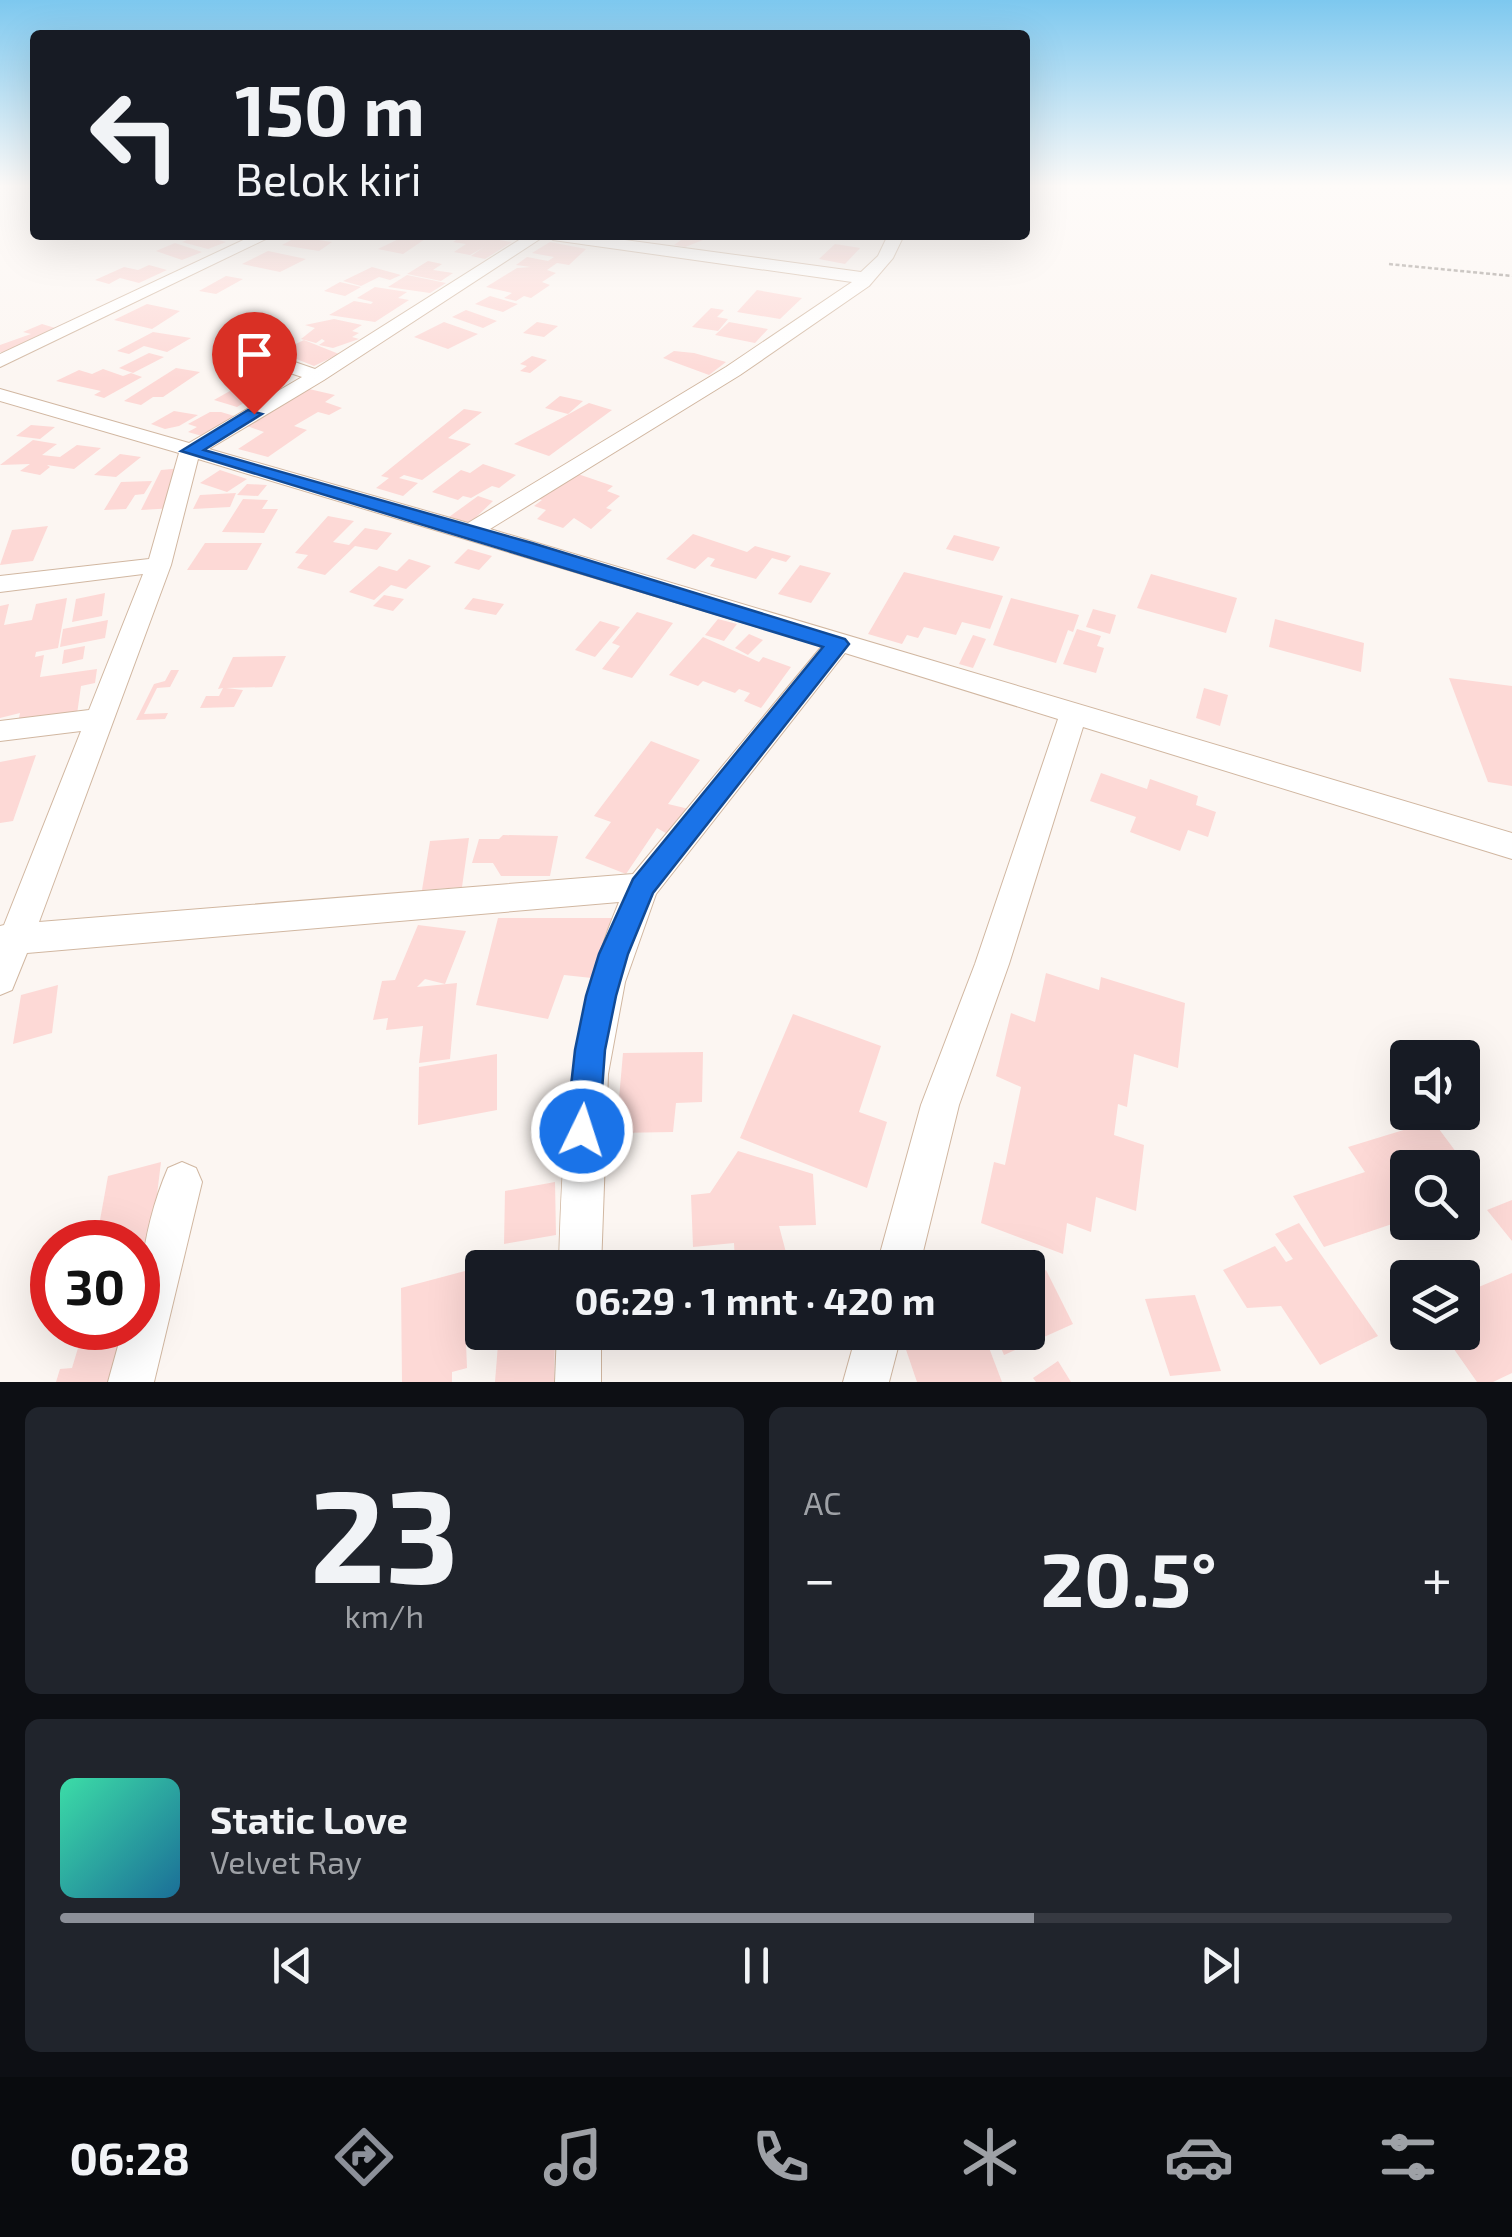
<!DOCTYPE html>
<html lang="id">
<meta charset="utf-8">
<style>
:root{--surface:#171b24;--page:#20242c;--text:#f1f3f6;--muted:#9ea1a6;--line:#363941;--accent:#8c9099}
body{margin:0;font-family:"Exo 2",sans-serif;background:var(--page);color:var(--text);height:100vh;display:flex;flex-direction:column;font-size:38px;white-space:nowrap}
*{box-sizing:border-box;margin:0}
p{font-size:32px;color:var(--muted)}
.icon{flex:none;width:55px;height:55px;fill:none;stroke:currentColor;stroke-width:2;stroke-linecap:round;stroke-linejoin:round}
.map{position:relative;height:1382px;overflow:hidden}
.drawer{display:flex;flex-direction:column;gap:25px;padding:25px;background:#0d0f14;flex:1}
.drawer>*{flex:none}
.top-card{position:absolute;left:30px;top:30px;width:1000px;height:210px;border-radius:10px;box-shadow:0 10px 40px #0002;background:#171b24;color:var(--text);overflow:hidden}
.tools{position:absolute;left:1390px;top:1040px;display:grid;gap:20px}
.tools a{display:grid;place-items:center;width:90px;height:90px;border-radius:10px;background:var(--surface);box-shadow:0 10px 40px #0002;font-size:50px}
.speed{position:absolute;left:30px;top:1220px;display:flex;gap:20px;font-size:50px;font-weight:700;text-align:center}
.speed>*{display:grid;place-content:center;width:130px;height:130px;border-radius:50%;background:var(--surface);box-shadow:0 10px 40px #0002;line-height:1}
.speed .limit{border:15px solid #d22;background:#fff;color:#111}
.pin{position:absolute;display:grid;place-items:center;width:85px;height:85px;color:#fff;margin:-102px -42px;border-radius:50% 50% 50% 0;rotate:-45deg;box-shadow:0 0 10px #0007}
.pin .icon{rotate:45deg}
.me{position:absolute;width:110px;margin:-55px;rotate:4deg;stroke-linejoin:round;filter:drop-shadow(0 0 8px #0008)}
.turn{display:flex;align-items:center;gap:35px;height:210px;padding:0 40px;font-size:45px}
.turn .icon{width:130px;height:130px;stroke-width:2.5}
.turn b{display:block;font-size:70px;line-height:85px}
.big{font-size:75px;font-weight:700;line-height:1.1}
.drawer .card{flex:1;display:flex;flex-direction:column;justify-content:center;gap:15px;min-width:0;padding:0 35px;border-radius:15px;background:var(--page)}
.drawer .dial{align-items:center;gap:0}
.dial b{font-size:130px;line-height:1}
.song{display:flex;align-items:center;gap:30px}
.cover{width:120px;height:120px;border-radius:15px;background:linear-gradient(135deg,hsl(160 70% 55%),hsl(200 70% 35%))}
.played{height:10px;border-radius:5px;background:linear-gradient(90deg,var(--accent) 70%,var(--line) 70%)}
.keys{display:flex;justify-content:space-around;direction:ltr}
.heat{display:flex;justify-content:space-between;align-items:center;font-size:55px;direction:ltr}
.drawer .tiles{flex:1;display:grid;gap:25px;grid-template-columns:1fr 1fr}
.card:last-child{grid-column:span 2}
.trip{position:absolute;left:465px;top:1250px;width:580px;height:100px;border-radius:10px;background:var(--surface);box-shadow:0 10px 40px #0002;font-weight:700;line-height:100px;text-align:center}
.menu{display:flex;height:160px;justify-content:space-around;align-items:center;background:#090b0e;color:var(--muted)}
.menu .icon{width:70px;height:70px}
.menu .active{color:var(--accent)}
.menu b{font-size:45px;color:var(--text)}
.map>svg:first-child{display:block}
</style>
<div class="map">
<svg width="1512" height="1382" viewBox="0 0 1512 1382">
<rect width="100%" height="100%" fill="#fcf6f2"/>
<g fill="#fdd9d6">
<path d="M199,235H217L211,238L226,242L208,249L182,242Z"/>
<path d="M407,235H431L403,254L378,249Z"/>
<path d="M464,235H470L512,242L485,259L471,256L484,247L470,255L454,252L466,244L453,242Z"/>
<path d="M688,235H716L685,247L674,245Z"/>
<path d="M293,239H312L332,242L319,251L282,245Z"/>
<path d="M550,242L586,249L569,265L557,263L547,270L556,273L542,282L550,285L531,298L524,296L516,301L504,298L512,293L486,287L517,268L531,267L516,265L527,257L548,261L554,257L532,253Z"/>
<path d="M175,243L202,252L182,260L156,251Z"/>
<path d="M835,244L860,248L845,264L819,259Z"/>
<path d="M268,251L306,259L280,272L242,264Z"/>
<path d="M428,261L442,264L433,270L453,273L441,281L407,274Z"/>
<path d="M149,265L167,270L139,283L120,278L109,284L95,280L124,267L138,270Z"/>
<path d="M372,267L401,275L390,280L379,277L361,286L343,281Z"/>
<path d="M407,275L446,283L430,293L388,287Z"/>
<path d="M226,276L243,279L216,294L199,291Z"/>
<path d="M340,282L361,287L345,296L324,291Z"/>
<path d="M375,287L407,292L398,298L409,300L375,322L329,315L354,301L371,304L373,302L357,298Z"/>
<path d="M757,290L802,298L780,319L737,312Z"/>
<path d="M490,296L518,304L503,312L475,304Z"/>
<path d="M147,304L180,311L152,329L114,320Z"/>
<path d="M711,308L724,310L717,317L728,319L718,331L692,327Z"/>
<path d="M466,310L497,321L483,328L452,317Z"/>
<path d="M334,319L362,325L352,331L359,333L352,337L359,339L333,348L319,345L325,341L322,339L316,343L301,339L315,328L305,325Z"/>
<path d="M444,322L478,334L448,349L414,337Z"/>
<path d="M537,322L558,326L544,337L523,333Z"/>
<path d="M729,322L768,329L755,343L715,335Z"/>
<path d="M261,323L287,328L234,349L214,342L250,324Z"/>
<path d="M42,324L65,331L9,355L0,352V345L31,334L23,332Z"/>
<path d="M153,332L191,338L167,352L144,346L129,354L117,351Z"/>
<path d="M304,340L339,354L314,366L279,352Z"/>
<path d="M674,351L694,353L726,362L709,375L663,358Z"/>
<path d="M149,353L164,357L133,373L119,368Z"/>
<path d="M532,356L547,360L530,373L520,371L527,366L520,364Z"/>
<path d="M176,368L200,372L163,397H153L141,405L124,401Z"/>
<path d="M103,369L123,376L131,373L142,377L104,398L94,395L101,391L56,381L79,370L92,374Z"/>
<path d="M251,379L274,385L237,407L214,400Z"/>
<path d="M309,389L335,395L325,402L342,408L329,415L318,412L294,426L307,430L268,457L238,449L264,432L247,426Z"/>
<path d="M560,396L583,401L568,414L545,408Z"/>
<path d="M589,403L612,410L549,456L514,444Z"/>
<path d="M464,409L482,412L448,438L471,444L422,480L404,475L399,478L418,483L403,496L376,488L389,478L381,476Z"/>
<path d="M174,411L198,415L179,426L165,429L151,424Z"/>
<path d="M210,412H221L241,418L209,438L188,432L197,427L188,424Z"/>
<path d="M31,425L55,427L40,439L16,436Z"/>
<path d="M33,440L57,444L42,455L60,457L77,445L101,448L74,469L47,465L50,467L40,475L20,471L30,464L0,465Z"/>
<path d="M120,454L141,457L116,477L94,475Z"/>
<path d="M483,464L516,475L499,488L492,486L471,498L463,496L458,500L432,492L461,470L470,473Z"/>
<path d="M193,467L175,508L141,510L161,470Z"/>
<path d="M220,470L247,479L227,492L200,483Z"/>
<path d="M575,473L613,486L607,491L620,496L606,508L612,510L591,529L574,518L563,528L537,519L546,510L534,506L542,500L538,499Z"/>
<path d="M152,481L144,494L135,495L126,509L104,510L121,482Z"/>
<path d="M247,484L267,485L258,496L237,495Z"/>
<path d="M236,493L230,507L193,509L200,495Z"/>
<path d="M478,496L493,501L470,523L449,517Z"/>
<path d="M243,499L268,500L262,509H278L264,533L222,532Z"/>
<path d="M328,516L354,521L333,542L349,545L365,528L392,533L377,550L355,546L325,575L297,568L308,555L295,553Z"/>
<path d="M48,526L33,561L0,565L12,530Z"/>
<path d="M693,534L747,552L755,546L791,556L786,562L772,558L756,579L710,566L715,559L708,557L695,569L666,559Z"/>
<path d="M954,535L1000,547L993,561L946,549Z"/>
<path d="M205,543H262L247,570H187Z"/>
<path d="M468,549L492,556L479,570L454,563Z"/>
<path d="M409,559L431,566L406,589L391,585L374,600L349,592L379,566L397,571Z"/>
<path d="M800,565L831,573L811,603L778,594Z"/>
<path d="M904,572L1003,596L990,629L962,622L956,635L924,627L918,638L907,635L902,644L868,634Z"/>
<path d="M1151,574L1237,598L1226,633L1137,608Z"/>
<path d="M105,593L102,616L72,622L76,599Z"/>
<path d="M384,595L404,599L393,611L373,606Z"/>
<path d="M67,598L58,648L36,652L35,657L44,655L40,677L97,669L95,683L81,686L77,714L17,727L20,713L0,718V606L9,604L4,625L32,620L36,604Z"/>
<path d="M473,598L504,604L496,615L464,609Z"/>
<path d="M1011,598L1079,615L1073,632L1068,630L1056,663L993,645Z"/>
<path d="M1093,609L1116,615L1110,634L1086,627Z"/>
<path d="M637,612L673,623L632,678L602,669L620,646L612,643Z"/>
<path d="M718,619L737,624L724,641L705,635Z"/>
<path d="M1275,619L1364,643L1361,672L1269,647Z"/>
<path d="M108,620L105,638L60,647L63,629Z"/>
<path d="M600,621L620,627L595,657L575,650Z"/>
<path d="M1077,629L1101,636L1097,646L1104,648L1096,673L1063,664Z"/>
<path d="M749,634L763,640L748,655L735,648Z"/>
<path d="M973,635L986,639L973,668L959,664Z"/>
<path d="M703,637L759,662L763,657L791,667L761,708L744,701L750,693L739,689L735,693L703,681L698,686L669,675Z"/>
<path d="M85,646L83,659L62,664L64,650Z"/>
<path d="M286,656L272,687L226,688L243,690L234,707L200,708L206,696H219L223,688L218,689L233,657Z"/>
<path d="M171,670H179L170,687L157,688L144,714L168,713L165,719L136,720L154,684L165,681Z"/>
<path d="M1449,678L1512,686V786L1488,782Z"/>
<path d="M1204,688L1228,695L1220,726L1196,718Z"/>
<path d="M651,741L700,760L668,804L689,809L671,836L657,828L626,874L585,858L611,822L594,816Z"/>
<path d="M36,755L13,821L0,823V762Z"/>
<path d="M1101,773L1147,789L1150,779L1198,796L1196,805L1216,812L1208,837L1188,830L1180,851L1130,832L1136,817L1090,801Z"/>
<path d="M503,835L558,836L550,876H501L493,863H472L479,839H499Z"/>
<path d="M469,838L462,887L422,890L430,841Z"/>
<path d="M498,918H617L601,979L564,975L548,1019L476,1005Z"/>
<path d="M418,925L466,931L445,984L425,979L417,987L457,983L450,1059L419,1063L423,1026L386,1030L388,1018L373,1020L382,981L395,980Z"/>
<path d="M1046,973L1099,990L1101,977L1185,1003L1178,1068L1134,1054L1127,1107L1118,1104L1114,1135L1144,1145L1136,1211L1096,1197L1091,1232L1067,1223L1063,1254L981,1223L994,1162L1005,1165L1021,1087L996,1076L1011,1013L1035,1022Z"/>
<path d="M58,985L52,1033L13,1044L21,995Z"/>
<path d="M793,1014L881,1046L859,1112L887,1122L867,1188L740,1138Z"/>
<path d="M703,1052L702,1102L676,1103L673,1132L616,1133L623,1053Z"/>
<path d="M497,1054V1110L418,1125L419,1067Z"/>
<path d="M1433,1121L1462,1160L1438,1168H1408V1222L1452,1223L1408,1238L1398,1222L1324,1247L1293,1196L1365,1172L1348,1147Z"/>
<path d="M738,1151L813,1174L816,1225L779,1226L788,1260L735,1265L734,1243L693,1247L691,1195L710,1193Z"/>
<path d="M161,1162L155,1211L138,1281V1242H96L108,1176Z"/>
<path d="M555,1182L556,1235L504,1244L505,1191Z"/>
<path d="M1512,1200V1241L1487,1210Z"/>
<path d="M1299,1223L1378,1336L1320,1365L1281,1306L1247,1308L1223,1270L1275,1246L1286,1262L1293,1259L1275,1234Z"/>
<path d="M480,1267L482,1332H490V1336L466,1343L467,1368L452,1372V1382H402L401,1288Z"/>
<path d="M1046,1270L1073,1324L1004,1355L994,1332H1028V1277Z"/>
<path d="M1512,1273V1373L1493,1382H1477L1442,1332H1462V1294Z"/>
<path d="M1195,1295L1221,1371L1170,1376L1145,1299Z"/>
<path d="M84,1328H127L110,1382H56L60,1369L72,1368Z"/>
<path d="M499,1332H555L554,1382H495Z"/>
<path d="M900,1332H983L1002,1382H917Z"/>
<path d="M1058,1361L1071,1382H1036L1033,1378Z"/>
</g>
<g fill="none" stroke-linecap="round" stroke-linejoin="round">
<defs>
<g id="minor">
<path d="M254,235H274L0,367V354Z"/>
<path d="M527,235H588L861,272L878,256L888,235H904L893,258L869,286L740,375L490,529L1512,833V859L1083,727L1009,964L959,1105L919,1268H876L921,1105L975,964L1058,719L845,653L656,894L625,982L608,1074L601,1268H559C562,1141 569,1020 619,902L27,953L12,990L0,995V926L4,925L81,731L0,741V721L89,710L143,574L0,592V576L149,559L179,453L0,401V389L189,443L302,377L240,356V348H254L315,369ZM546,235L553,240L852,282L726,367L468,523L209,449L324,380ZM198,459L822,646L633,874L39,922L171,565Z"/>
<path d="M182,1162L196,1168L202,1182L154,1382H108L123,1328H138C138,1272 146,1219 168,1168Z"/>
<path d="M557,1332H601V1382H555Z"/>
<path d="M857,1332H902L889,1382H843Z"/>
</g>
</defs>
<use href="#minor" stroke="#d1b7a1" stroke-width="2"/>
<path stroke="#8d8680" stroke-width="2.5" stroke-dasharray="4 2.5" stroke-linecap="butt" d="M1389,264L1512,276"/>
<use href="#minor" fill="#fff" fill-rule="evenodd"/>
</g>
<linearGradient id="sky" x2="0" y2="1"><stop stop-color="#7dc8ef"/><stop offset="0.49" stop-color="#fefbf9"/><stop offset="1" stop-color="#fefbf9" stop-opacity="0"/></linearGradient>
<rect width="1512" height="380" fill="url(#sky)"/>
<path fill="#1a73e8" stroke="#114b97" stroke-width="2.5" d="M248,410L262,414L204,450L532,543L845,639L849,644L653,893L628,954L616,996L605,1050L599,1131L594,1142L582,1147L571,1142L566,1131L575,1050L586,996L599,954L633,879L823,647L181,451Z"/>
</svg>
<div class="tools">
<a><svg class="icon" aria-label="sound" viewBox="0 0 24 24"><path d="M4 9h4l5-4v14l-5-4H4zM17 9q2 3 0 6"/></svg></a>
<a><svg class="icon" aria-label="search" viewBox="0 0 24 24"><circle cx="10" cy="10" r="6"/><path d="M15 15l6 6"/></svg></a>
<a><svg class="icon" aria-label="layers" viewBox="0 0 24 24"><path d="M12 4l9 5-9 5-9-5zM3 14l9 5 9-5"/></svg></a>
</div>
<div class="speed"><div class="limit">30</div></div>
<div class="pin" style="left:254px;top:414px;background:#d93025"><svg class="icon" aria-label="arrive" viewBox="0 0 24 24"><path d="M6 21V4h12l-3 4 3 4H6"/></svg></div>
<svg class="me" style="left:582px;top:1131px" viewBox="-20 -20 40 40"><circle r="17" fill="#1a73e8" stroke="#fff" stroke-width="3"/><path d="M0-11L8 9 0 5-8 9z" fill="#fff"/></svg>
<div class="trip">06:29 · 1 mnt · 420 m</div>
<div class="top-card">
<div class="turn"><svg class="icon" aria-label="left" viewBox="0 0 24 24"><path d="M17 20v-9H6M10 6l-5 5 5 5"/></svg><div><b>150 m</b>Belok kiri</div></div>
</div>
</div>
<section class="drawer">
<div class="tiles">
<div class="card dial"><b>23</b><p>km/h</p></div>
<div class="card"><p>AC</p>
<div class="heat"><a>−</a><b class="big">20.5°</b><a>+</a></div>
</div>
<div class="card">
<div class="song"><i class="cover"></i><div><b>Static Love</b><p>Velvet Ray</p></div></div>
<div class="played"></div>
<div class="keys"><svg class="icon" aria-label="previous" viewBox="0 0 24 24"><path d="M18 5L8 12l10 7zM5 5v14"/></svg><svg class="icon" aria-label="pause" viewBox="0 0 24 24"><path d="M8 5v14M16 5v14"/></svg><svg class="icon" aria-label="next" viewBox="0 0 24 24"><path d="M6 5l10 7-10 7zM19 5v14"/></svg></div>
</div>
</div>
</section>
<nav class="menu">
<b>06:28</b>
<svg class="icon active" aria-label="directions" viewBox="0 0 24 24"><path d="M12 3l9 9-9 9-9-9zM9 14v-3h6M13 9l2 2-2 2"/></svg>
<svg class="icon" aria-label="music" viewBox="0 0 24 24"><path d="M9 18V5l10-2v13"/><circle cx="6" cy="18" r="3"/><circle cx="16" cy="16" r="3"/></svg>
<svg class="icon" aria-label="phone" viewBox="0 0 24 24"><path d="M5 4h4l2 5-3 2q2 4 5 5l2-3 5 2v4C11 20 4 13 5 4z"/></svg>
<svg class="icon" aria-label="climate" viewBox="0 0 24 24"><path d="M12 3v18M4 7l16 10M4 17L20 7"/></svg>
<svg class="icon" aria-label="car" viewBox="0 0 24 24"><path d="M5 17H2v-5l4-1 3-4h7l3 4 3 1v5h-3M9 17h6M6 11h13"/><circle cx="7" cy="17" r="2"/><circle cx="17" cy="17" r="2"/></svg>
<svg class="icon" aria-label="filters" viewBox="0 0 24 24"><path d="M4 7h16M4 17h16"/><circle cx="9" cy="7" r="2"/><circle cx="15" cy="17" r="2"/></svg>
</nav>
